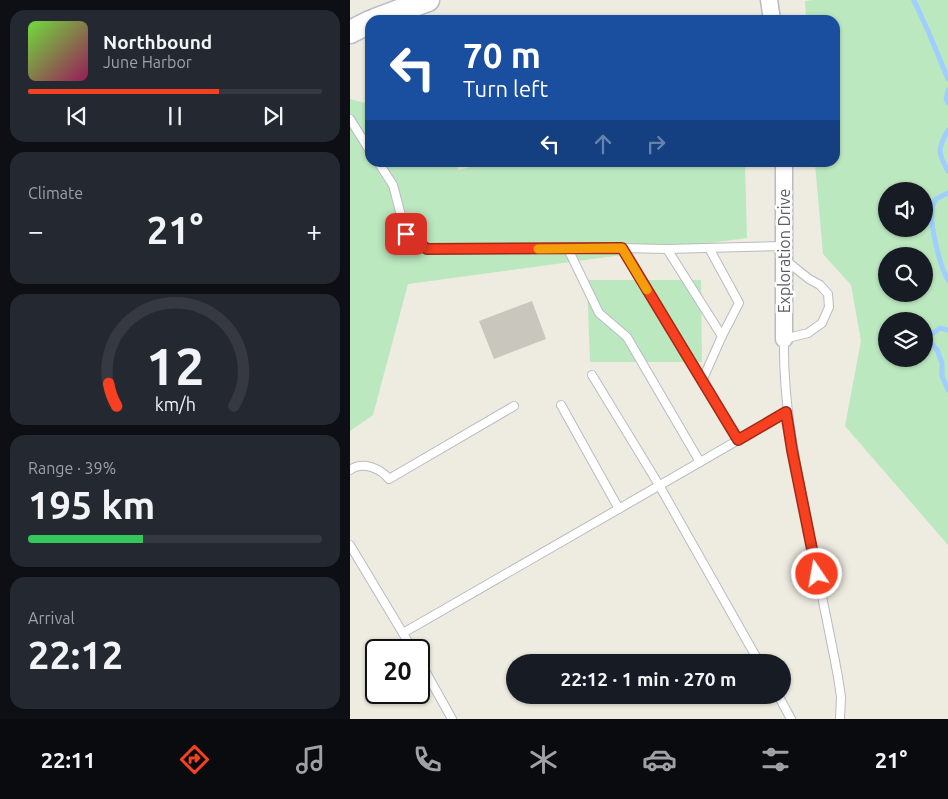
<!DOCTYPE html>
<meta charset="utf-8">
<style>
:root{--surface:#171b24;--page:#242831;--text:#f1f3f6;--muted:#9ea1a6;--line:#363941;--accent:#f64020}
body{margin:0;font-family:Ubuntu,sans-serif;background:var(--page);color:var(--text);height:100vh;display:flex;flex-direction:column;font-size:19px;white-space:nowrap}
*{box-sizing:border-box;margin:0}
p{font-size:16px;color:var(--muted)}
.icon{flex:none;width:28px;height:28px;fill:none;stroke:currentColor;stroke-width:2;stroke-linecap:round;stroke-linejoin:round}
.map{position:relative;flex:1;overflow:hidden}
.sheet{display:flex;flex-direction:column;gap:10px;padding:10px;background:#0d0f14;width:350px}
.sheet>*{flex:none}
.banner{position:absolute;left:15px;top:15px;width:475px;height:152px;border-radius:15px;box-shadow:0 1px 4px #0004;background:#1a4fa0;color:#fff;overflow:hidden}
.fabs{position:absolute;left:528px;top:182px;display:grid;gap:10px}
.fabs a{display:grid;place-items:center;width:55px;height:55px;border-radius:50%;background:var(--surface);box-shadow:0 1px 4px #0004;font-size:25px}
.speed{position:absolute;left:15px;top:639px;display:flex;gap:10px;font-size:25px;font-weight:700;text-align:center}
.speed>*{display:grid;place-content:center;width:65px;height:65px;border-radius:50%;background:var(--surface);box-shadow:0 1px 4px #0004;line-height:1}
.speed .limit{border:2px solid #111;border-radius:8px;background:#fff;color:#111}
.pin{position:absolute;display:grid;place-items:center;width:42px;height:42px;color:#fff;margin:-21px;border-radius:10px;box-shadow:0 2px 8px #0006}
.me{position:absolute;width:55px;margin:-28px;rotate:348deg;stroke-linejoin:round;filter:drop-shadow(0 0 4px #0008)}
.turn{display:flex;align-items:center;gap:18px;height:105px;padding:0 15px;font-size:22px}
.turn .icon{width:65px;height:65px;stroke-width:2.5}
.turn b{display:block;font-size:35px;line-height:42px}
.lanes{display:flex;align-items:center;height:48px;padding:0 15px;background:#0003;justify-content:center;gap:25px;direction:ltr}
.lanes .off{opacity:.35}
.big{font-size:38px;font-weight:700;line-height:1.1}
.sheet .tile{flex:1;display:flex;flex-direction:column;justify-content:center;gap:8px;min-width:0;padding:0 18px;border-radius:15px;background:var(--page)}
.sheet .dial{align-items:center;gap:0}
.dial svg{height:130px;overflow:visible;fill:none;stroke:var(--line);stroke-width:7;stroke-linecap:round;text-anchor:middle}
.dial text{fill:var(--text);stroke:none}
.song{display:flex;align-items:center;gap:15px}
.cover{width:60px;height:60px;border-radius:8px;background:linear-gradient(135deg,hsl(100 70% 55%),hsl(330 70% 35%))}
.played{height:5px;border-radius:2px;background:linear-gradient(90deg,var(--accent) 65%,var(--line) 65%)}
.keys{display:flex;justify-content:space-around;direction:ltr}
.heat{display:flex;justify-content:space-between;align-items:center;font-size:28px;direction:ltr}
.charge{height:8px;border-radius:4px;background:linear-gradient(90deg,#34c759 39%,var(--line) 0)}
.trip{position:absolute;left:156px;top:654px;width:285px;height:50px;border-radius:25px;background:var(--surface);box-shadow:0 1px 4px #0004;font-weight:700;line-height:50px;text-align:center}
.tab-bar{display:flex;height:80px;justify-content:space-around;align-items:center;background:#090b0e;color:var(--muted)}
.tab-bar .icon{width:35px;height:35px}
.tab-bar .active{color:var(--accent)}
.tab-bar b{font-size:22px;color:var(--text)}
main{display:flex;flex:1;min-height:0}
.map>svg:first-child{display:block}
</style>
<main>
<section class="sheet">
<div class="tile">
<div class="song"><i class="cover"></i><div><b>Northbound</b><p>June Harbor</p></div></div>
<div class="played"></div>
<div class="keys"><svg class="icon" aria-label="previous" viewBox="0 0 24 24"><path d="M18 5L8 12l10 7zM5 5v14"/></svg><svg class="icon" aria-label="pause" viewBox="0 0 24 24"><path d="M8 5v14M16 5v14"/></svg><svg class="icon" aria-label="next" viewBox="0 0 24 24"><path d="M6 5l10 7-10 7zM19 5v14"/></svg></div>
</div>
<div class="tile"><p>Climate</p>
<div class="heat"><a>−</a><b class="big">21°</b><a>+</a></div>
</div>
<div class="tile dial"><svg viewBox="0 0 100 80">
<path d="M14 69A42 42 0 1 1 86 69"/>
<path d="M14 69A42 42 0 0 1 9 55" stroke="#f64020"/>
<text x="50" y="56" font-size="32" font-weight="700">12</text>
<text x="50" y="72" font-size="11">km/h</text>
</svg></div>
<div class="tile"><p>Range · 39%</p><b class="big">195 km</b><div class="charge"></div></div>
<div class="tile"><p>Arrival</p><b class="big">22:12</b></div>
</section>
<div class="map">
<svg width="598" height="719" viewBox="0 0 598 719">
<rect width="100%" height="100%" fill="#eeece1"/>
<g fill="#bbe8bf" fill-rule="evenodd">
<path d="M463,0H598V545L495,426L511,341L501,285L473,254L465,163L485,162V20H456L455,1ZM574,191V229H536V191ZM574,256V294H536V256ZM574,321V359H536V321Z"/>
<path d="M0,99L20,104V162L103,163L109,170L140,162L395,163L397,238L58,284L23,415L0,431Z"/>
<path d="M237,280H351L352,362H240Z"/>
</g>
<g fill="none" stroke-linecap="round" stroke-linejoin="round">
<g stroke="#a0cfff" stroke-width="5">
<path d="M564,1C577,26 587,53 598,79"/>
<path d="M598,90L596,99L598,103"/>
<path d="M598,130C587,149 588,153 598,171"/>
<path d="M598,193L586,199C584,202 582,207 582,210C580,226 590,267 598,280"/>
<path d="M598,330L590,328L578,337L580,342L587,350L592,363V376L598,390"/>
</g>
</g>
<path fill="#c9c6be" d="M182,301L196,339L144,359L129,321Z"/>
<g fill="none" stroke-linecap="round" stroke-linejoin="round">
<defs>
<g id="lane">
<path d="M0,119L20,151"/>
<path d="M28,162L43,185L56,234L77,249H218"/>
<path d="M272,248L388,440"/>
<path d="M359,248L389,303L372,336"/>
<path d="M317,249L372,336L352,381"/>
<path d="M434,259L459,279L470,285L478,294L479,307L472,323L458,333L434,339C433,400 444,457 456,516C466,570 478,623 488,677L491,697L490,719"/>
<path d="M242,375L309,485L409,662"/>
<path d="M211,405L269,509"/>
<path d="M350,462L277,337L249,313L218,249L272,248L317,249L434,246"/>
<path d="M0,470C13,461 30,468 39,479L164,406"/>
<path d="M0,545L63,650"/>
<path d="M53,633L437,412"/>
<path d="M69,660L102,719"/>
<path d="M428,695L441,719"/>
</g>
<g id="street">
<path d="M419,0L422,20"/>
<path d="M434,162V339"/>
</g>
<g id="secondary">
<path d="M25,20L78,0"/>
<path d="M0,32L20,22"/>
</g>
</defs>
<use href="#lane" stroke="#b9bbc1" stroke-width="10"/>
<use href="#street" stroke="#b9bbc1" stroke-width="19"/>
<use href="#secondary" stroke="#babdc4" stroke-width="25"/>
<use href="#lane" stroke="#fff" stroke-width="8"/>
<use href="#street" stroke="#fff" stroke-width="16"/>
<use href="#secondary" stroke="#fff" stroke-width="22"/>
</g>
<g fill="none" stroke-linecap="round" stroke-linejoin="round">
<defs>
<path id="route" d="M56,234L77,249L272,248L388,440L436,412L442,450L467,574"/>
</defs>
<use href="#route" stroke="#a02a15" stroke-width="12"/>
<use href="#route" stroke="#f64020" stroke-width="9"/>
<path stroke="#f59e0b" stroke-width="9" d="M188,249L272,248L297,290"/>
</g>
<g text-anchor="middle" stroke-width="5" stroke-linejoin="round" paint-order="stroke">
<g font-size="16" fill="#5a5d63" stroke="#fff">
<text transform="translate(434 251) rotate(-90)" y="6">Exploration Drive</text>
</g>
</g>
</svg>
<div class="fabs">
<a><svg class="icon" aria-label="sound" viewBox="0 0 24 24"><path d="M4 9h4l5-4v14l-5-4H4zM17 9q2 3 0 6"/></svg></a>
<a><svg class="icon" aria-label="search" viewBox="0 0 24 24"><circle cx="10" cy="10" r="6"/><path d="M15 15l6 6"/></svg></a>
<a><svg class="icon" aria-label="layers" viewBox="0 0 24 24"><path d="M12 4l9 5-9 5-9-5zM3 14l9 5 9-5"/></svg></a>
</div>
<div class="speed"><div class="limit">20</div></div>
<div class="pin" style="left:56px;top:234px;background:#d93025"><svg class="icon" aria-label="arrive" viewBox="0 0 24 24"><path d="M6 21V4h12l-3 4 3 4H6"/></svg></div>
<svg class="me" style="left:467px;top:574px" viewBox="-20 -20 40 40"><circle r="17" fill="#f64020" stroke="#fff" stroke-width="3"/><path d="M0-11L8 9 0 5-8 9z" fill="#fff"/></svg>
<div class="trip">22:12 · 1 min · 270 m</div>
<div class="banner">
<div class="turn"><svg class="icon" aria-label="left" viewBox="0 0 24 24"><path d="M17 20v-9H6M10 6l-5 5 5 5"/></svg><div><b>70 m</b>Turn left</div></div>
<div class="lanes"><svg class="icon" aria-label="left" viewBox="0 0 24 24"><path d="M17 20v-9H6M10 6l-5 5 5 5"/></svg><svg class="icon off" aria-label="ahead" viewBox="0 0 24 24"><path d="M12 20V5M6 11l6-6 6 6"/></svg><svg class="icon off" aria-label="right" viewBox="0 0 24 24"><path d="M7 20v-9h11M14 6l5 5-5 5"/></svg></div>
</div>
</div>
</main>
<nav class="tab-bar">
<b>22:11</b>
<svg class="icon active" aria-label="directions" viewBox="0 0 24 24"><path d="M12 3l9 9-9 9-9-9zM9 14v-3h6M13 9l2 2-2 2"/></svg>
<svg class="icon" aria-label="music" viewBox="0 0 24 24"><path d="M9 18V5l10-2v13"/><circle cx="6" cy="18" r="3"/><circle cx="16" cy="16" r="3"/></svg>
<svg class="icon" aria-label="phone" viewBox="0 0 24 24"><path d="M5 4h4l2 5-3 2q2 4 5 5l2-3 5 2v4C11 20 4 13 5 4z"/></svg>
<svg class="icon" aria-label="climate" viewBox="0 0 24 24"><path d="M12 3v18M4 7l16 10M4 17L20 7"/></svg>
<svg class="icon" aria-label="car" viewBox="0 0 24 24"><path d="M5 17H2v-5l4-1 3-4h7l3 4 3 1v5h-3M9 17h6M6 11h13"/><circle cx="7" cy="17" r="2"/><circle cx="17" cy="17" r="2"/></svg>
<svg class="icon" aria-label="filters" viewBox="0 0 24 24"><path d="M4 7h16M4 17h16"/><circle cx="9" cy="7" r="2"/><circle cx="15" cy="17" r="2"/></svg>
<b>21°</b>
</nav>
